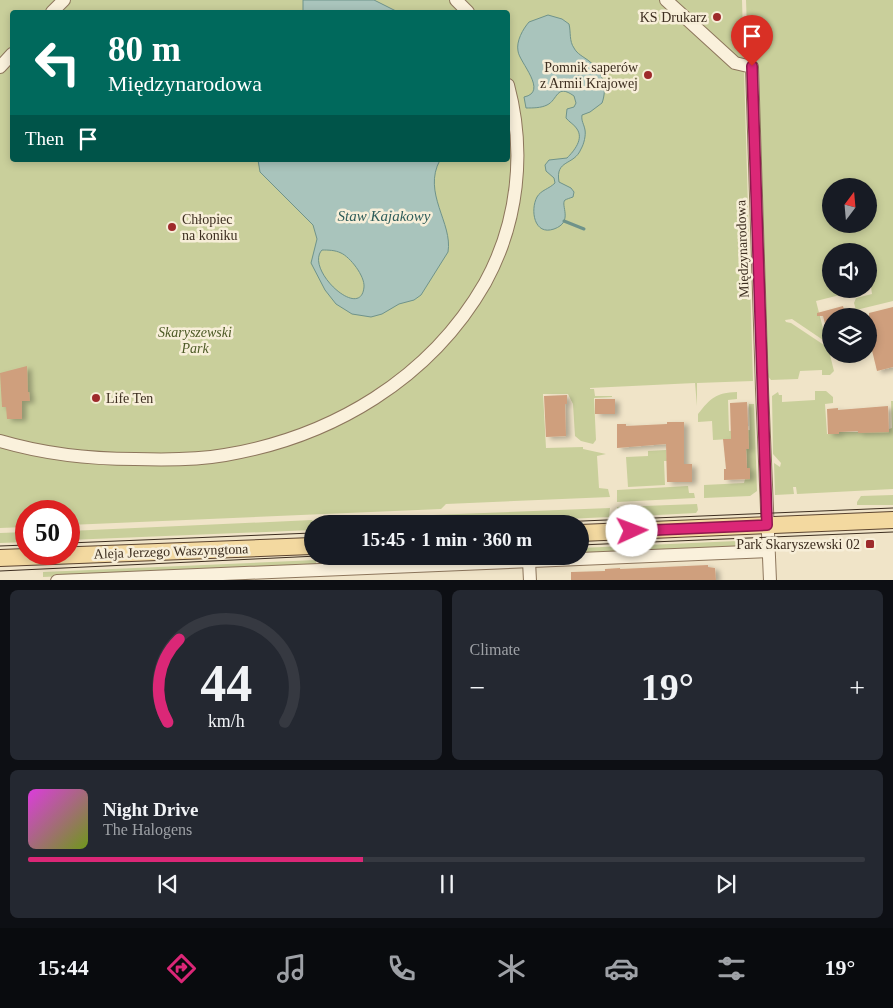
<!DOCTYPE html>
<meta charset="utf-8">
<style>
:root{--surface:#171b24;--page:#242831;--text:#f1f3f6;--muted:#9ea1a6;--line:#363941;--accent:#db2777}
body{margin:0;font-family:Georgia,serif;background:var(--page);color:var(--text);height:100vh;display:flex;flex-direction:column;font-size:19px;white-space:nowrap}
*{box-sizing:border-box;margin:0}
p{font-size:16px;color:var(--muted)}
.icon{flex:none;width:28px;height:28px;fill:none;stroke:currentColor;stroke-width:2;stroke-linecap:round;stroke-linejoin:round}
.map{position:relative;height:580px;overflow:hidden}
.drawer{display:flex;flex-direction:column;gap:10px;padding:10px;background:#0d0f14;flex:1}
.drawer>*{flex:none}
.top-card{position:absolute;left:10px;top:10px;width:500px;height:152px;border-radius:5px;box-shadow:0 2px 8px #0003;background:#00695c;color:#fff;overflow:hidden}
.needle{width:32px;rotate:16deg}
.tools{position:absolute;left:822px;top:178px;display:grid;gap:10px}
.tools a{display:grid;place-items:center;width:55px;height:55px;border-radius:50%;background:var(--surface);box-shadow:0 2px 8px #0003;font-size:25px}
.speed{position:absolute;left:15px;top:500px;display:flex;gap:10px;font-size:25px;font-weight:700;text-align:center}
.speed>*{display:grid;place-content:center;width:65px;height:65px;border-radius:50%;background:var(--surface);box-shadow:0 2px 8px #0003;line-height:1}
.speed .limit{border:8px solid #d22;background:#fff;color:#111}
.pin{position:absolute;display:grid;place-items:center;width:42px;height:42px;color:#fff;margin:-51px -21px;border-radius:50% 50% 50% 0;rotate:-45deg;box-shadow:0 0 5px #0007}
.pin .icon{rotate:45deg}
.me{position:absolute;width:55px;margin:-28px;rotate:88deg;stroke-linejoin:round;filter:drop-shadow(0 0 4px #0008)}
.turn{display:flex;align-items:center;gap:18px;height:105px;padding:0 15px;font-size:22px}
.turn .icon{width:65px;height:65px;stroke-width:2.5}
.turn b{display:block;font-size:35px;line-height:42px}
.then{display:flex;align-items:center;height:48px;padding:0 15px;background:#0003;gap:10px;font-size:19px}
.big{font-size:38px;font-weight:800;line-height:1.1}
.drawer .tile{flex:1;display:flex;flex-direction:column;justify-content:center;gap:8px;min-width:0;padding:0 18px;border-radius:8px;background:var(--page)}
.drawer .dial{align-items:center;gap:0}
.dial svg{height:130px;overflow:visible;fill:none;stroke:var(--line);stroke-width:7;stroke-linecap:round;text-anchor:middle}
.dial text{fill:var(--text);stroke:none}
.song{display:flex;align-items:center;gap:15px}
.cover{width:60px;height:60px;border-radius:8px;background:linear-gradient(135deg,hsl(300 70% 55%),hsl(80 70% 35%))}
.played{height:5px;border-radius:2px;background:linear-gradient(90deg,var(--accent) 40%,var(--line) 40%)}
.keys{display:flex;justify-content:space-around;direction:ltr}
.heat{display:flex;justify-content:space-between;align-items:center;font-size:28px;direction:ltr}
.drawer .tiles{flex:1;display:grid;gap:10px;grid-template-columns:1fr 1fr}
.tile:last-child{grid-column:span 2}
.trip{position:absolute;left:304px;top:515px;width:285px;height:50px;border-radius:25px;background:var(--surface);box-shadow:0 2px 8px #0003;font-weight:800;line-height:50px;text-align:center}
.tabs{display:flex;height:80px;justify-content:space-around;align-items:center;background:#090b0e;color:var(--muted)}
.tabs .icon{width:35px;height:35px}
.tabs .current{color:var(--accent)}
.tabs b{font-size:22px;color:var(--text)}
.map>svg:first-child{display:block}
</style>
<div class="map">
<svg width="893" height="581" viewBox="0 0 893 581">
<defs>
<filter id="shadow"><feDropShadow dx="4.5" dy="2.5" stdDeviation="2.5" flood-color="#0004"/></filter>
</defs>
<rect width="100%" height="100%" fill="#f0e4c8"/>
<g fill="#c9cf9b" fill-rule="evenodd">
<path d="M0,0H742L753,381L697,383V406L695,383L590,388V389H594L595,396H612V397L594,398L596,440L593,444L581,441L575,436L573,404L568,394H543L546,448L583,447V449L606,454L597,456L599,488L608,489L610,497L446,504L441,509L69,525V511H26V527L0,528ZM12,12H508V160H12Z"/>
<path d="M746,0H893V301L856,310L854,303L856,298L872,294L871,287L869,288V251H831V289H864L816,301L826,340H823L792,319L785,320L786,322L791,323L824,345L830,355L834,371L830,375H822V370L800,371L798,379L771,380L766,374L757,58H748ZM831,186H869V224H831Z"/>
<path d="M815,391H826L833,397V403L825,404L827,434H839V432H889V429L892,428L891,401H893V489L797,494L796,487H793L794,494L775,495L774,463L780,467L781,463L773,454L772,396L778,392L779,395H782V402L815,400Z"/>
<path d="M737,392V399L728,400L729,431L750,430L749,404H754L757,491L750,496L704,498V485L744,483L745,479H750V468H747L746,449H749L748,438L713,440L712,421L698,422V414C711,398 715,393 737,392Z"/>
<path d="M666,450L667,461H664L665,485L628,487L626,457L648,456V451Z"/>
<path d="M688,486L689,493H694L695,498L617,502V490Z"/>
<path d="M893,495V505H857V502L861,496Z"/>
<path d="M697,504L698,510L696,513L619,517L617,507Z"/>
<path d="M610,508L609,517L459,524H326L328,519Z"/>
<path d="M312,520L316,524H312V530L69,540V531Z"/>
<path d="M26,532V542L0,543V533Z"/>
<path d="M759,540L755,547L580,554V548Z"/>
<path d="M390,556H514L328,564L327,559Z"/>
<path d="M316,560V565L43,577V572Z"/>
</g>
<g fill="#a9c4bc" stroke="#6f938a" fill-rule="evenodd">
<path d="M303,0H374L398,12H303Z"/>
<path d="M548,15L562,19L569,24C571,32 569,41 574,48C577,54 584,57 589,61C602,71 608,87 602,103L590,112L582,115C581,121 584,124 585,130C586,135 584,144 581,149C574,166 555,159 559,182L571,188L574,192L573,197C570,198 567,199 565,200C560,205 574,222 554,229C534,236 530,210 537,197C541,190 549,189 555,183L554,178L546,171L545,165L549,160L567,158C574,151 584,139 577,129C575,125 569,122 566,118L567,109L574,107L576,103L574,96C556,83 558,100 547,105C541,108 533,108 526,108L524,97C549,92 519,62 518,51C516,41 523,29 529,22Z"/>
<path d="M258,160H440C422,193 453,223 448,252L421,295L414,300L399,304L382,314L371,317L352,314L336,304L325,290L311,263L317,239L313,225L260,172ZM322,250C328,250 335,250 341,253C350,257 365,276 364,287C361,322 304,269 322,250Z"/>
</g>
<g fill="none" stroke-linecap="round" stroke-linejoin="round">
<path stroke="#6f938a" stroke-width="3" d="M564,221L584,229"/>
</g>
<g fill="#cf9f7d" filter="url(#shadow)">
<path d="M843,306L846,316H831V336H828L823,316H817V313Z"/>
<path d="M893,307V367L877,371L869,338V313Z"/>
<path d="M27,366L28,392H29L30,401H22V419H7L6,407H2L0,373Z"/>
<path d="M567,395V404H565L566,436L546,437L544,396Z"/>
<rect x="595" y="399" width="20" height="15"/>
<path d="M747,402L749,449H746L747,468H750V479L724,480V469H726L723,439H731L730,403Z"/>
<path d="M888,406L889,432L858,433V431L839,432V434H828L827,409L838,408V410Z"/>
<path d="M667,422H684V464H692V482H667L666,444L617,448V424H626V426L667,424Z"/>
<path d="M708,565V567L715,568L716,581H571V572L605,571V569L620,568V569Z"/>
</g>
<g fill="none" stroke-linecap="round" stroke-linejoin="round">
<defs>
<g id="minor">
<path d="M456,0L468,12"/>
<path d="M666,0L735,63L752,67L762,389L770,581"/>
<path d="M52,12L64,0"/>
<path d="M0,67L12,54"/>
<path d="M0,441C44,454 89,459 135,459C164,460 196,460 225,455C332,437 430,379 485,283C518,223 526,152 508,85"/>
<path d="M529,561L530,581"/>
<path d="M57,581L768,551"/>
</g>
<g id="major">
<path d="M580,533L893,520"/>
<path d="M0,558L312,546"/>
</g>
</defs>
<use href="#minor" stroke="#8d765c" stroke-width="14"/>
<use href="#major" stroke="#5b4430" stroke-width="18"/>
<use href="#minor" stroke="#faf1dc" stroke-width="12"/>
<use href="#major" stroke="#f3d9a0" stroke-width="16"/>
<g stroke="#3d2e20" stroke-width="1">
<path d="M511,524L893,508"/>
<path d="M69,543L312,533"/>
<path d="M580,545L893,532"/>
<path d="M0,546L26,545"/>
<path d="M0,571L318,556"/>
</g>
</g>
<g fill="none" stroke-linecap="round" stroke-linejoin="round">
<defs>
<path id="route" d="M632,531L767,525L752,66"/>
</defs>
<use href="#route" stroke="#8e194d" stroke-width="12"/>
<use href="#route" stroke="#db2777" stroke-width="9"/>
</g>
<g fill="#9e2a2b" stroke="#f7eed8" stroke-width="2">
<circle cx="717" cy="17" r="5"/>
<circle cx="648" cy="75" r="5"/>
<circle cx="172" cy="227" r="5"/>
<circle cx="96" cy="398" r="5"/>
<rect x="865" y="539" width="10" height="10" rx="2.5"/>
</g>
<g text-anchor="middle" stroke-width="5" stroke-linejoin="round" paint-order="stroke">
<g font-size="14" fill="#3d2e20" stroke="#f7eed8" text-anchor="end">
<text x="707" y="22">KS Drukarz</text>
<text x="638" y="72">Pomnik saperów<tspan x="638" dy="16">z Armii Krajowej</tspan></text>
<text x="182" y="224" text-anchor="start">Chłopiec<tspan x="182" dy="16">na koniku</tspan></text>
<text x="106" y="403" text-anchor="start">Life Ten</text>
<text x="860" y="549">Park Skaryszewski 02</text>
</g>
<g font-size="14" fill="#3d2e20" stroke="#f7eed8">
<text transform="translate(742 249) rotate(-92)" y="5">Międzynarodowa</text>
<text transform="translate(171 551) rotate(-2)" y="5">Aleja Jerzego Waszyngtona</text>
</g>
<g font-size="14" font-style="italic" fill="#4d5a26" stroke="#f7eed8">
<text x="195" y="337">Skaryszewski<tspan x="195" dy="16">Park</tspan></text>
</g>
<g font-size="15" font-style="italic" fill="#2f5d5a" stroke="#f7eed8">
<text x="384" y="221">Staw Kajakowy</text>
</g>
</g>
</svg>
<div class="tools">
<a><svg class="needle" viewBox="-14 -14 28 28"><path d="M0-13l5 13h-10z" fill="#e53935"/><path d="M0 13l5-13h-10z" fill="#9ea1a6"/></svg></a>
<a><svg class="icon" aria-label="sound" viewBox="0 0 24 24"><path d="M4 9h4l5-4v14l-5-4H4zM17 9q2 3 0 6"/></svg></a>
<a><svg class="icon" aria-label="layers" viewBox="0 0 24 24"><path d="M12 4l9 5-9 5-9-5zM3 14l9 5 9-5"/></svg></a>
</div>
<div class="speed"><div class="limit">50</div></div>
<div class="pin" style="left:752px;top:66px;background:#d93025"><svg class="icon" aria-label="arrive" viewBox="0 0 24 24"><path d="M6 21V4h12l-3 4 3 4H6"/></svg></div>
<svg class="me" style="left:632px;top:531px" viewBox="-20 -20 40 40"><circle r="19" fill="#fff"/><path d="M0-13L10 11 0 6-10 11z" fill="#db2777"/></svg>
<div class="trip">15:45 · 1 min · 360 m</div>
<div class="top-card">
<div class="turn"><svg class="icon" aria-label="left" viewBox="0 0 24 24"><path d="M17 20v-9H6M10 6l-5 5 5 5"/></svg><div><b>80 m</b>Międzynarodowa</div></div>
<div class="then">Then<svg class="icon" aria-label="arrive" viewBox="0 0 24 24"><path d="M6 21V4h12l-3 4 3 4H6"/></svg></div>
</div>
</div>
<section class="drawer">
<div class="tiles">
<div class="tile dial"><svg viewBox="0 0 100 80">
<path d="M14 69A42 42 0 1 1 86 69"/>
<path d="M14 69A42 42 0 0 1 21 18" stroke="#db2777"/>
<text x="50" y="56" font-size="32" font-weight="700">44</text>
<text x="50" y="72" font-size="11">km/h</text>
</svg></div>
<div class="tile"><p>Climate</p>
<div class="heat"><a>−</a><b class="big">19°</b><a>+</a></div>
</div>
<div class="tile">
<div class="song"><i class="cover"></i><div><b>Night Drive</b><p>The Halogens</p></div></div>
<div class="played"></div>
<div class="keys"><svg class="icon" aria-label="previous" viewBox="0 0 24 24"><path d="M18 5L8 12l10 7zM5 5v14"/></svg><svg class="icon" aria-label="pause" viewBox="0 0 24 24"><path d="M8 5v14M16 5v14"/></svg><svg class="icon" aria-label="next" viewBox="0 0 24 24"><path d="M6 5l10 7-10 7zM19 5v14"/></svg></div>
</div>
</div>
</section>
<nav class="tabs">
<b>15:44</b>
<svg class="icon current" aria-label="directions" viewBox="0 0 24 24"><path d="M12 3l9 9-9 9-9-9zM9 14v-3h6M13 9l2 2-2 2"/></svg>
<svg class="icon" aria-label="music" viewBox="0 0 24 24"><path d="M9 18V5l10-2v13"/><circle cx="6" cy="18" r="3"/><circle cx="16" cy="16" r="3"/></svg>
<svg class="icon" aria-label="phone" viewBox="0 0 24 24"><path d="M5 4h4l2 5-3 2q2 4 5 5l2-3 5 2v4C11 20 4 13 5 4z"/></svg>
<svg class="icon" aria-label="climate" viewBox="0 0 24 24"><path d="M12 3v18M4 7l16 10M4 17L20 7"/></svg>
<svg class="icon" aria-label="car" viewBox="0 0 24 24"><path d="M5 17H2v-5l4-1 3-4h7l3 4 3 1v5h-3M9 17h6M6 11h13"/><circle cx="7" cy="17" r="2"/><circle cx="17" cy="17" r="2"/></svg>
<svg class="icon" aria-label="filters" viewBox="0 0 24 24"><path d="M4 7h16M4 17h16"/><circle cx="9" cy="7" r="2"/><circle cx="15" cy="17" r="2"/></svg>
<b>19°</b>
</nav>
